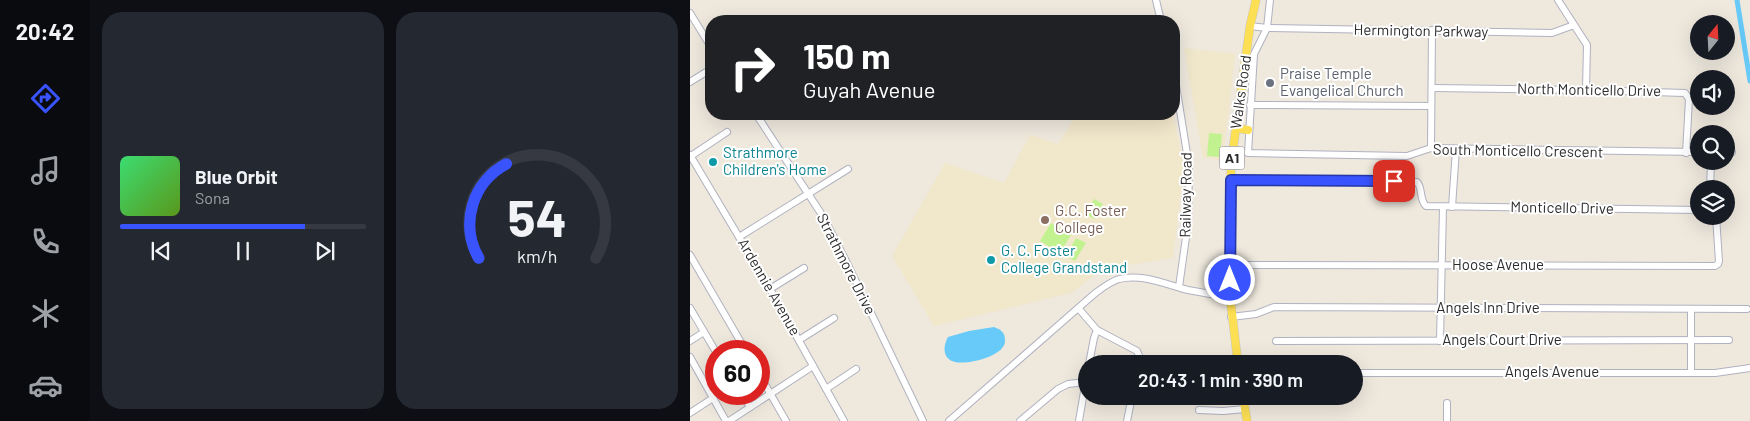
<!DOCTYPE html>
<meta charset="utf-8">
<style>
:root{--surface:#171b24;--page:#242831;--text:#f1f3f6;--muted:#9ea1a6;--line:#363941;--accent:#3953ff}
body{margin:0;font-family:Barlow,sans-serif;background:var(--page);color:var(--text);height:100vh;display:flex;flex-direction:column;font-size:19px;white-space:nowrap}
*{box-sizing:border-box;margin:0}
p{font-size:16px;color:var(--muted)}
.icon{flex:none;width:28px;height:28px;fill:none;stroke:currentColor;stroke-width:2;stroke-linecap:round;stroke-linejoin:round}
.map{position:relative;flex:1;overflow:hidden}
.side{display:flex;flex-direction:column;gap:12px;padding:12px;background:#0d0f14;width:600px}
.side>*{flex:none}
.guide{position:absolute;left:15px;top:15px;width:475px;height:105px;border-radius:20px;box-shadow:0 5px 20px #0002;background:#202124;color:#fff;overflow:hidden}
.needle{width:32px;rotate:18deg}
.controls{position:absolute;left:1000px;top:15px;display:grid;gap:10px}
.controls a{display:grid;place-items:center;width:45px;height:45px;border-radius:50%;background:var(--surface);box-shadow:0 5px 20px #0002;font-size:25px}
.speed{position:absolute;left:15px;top:340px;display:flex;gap:10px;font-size:25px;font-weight:700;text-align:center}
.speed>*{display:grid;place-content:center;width:65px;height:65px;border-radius:50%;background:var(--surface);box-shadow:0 5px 20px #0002;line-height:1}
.speed .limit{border:8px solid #d22;background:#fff;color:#111}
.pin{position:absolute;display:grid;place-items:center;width:42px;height:42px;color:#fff;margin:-21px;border-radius:10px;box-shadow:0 2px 8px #0006}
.me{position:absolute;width:55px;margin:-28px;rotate:0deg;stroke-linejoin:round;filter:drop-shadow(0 0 4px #0008)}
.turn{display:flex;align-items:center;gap:18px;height:105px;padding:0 15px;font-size:22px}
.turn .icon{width:65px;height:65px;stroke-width:2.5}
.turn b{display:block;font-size:35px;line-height:42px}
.side .widget{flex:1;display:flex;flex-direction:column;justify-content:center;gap:8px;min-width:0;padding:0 18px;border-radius:20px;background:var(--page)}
.side .dial{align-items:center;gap:0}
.dial svg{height:130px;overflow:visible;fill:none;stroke:var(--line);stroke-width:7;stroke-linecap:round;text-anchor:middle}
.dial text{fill:var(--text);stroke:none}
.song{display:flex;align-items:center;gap:15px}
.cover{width:60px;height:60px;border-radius:8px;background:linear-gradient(135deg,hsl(140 70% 55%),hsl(90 70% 35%))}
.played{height:5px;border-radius:2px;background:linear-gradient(90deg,var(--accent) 75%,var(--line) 75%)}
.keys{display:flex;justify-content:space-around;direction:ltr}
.side .tiles{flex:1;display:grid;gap:12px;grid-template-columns:repeat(2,1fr)}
.trip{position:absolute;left:388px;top:355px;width:285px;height:50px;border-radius:25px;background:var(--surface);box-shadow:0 5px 20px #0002;font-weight:600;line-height:50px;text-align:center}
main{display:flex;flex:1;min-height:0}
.tab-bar{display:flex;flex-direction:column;width:90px;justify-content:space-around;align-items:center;background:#090b0e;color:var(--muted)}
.tab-bar .icon{width:35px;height:35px}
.tab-bar .selected{color:var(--accent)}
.tab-bar b{font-size:22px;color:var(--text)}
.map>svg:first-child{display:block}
</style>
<main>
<nav class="tab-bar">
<b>20:42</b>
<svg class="icon selected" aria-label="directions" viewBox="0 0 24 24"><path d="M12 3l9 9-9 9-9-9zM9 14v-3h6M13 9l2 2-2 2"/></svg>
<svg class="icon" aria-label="music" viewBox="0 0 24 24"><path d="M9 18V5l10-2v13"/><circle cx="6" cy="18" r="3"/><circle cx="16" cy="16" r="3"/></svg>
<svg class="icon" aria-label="phone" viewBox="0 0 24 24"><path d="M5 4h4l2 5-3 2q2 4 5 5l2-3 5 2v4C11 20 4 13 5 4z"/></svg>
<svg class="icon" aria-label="climate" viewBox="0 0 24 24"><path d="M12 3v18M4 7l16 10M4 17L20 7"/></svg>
<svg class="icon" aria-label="car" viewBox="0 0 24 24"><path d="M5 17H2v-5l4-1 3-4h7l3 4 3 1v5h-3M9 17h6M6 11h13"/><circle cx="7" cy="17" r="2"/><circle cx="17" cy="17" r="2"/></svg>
</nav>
<section class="side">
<div class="tiles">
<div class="widget">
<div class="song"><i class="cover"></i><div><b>Blue Orbit</b><p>Sona</p></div></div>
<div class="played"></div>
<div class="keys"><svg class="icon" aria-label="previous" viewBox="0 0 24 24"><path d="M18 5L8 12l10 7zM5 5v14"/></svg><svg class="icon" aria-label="pause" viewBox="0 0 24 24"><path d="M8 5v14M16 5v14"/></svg><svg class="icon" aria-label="next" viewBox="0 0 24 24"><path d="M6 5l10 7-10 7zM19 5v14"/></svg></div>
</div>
<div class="widget dial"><svg viewBox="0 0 100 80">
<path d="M14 69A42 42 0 1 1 86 69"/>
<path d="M14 69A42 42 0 0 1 31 11" stroke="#3953ff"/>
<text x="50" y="56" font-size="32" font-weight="700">54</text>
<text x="50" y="72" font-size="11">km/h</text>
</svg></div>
</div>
</section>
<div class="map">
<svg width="1060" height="421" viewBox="0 0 1060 421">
<rect width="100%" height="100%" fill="#eee8dd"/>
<g fill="#f1e7cb">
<path d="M494,48L545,54L533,160L513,158Z"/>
<path d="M387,114H483L494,166L483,258L413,269L381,293L244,326L202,256L255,163L314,183L340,135L368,144Z"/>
</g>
<g fill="#c2f290">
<path d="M519,133L532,134L530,157L517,156Z"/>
<path d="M404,199L413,204L404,219L396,214Z"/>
<path d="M361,223L381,235L370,253L350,241Z"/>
<path d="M386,238L396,243L385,261L376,256Z"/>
</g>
<path fill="#67caf9" d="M304,327C312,330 315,333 315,341C315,356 278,365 265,362C252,359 253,346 258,337L279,331Z"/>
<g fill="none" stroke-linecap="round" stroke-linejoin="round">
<path stroke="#67caf9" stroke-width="5" d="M1047,0L1060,81"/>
<defs>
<g id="minor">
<path d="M466,0L471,21"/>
<path d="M580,0L577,28L564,54L558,153L717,156L741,148L1009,152"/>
<path d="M868,0L897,45L896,90"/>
<path d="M0,13L21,47"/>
<path d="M560,26L577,28L862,33L884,25"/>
<path d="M484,73L499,166L498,223L489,287"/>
<path d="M0,82L21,69"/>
<path d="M742,88L896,90L995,93L999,99L996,153"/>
<path d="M560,105L741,106"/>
<path d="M66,114L134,218L157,263L233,421"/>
<path d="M741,148L742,30"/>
<path d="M1036,152H1042"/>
<path d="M0,155L80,289L154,421"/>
<path d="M1,156L37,132"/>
<path d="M541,180L727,182C733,188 729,200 736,206L1009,210"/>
<path d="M1020,189L1021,161"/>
<path d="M762,207L766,149"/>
<path d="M49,237L158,169"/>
<path d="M0,255L56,351"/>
<path d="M540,265L1025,266L1028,264L1029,261L1026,216"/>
<path d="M80,289L114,268"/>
<path d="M0,308L26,352"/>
<path d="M389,309L407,330L447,351L450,358L449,364"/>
<path d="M1001,309V372"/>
<path d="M541,317L566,314L584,307L1057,309"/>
<path d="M109,340L144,318"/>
<path d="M0,341L14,332"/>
<path d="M586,341L1039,340"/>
<path d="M750,341L753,207"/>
<path d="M0,357L36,421"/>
<path d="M399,364L404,338L407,330"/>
<path d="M664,373H1025L1060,368"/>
<path d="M69,374L96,421"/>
<path d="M136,389L166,369"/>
<path d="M52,394L60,407"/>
<path d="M757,403V421"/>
<path d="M509,410L533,411L555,409"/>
<path d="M0,413L23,398"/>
<path d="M39,421L123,366"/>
<path d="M259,421L403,295C411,289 419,282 429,279C452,273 477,285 498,290C512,293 526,295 540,296"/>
<path d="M330,421L368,389L378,384L396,382"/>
<path d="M389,421L396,380"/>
<path d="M437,421L442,396"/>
</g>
<g id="major">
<path d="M546,128L558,130"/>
<path d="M548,364L540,296L541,164L560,26L566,0"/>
<path d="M553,396L557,421"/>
</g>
</defs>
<use href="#minor" stroke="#b1b2c0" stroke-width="8"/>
<use href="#major" stroke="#c8c8c8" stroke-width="9"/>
<use href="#minor" stroke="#fff" stroke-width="6"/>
<use href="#major" stroke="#fddf54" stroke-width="8"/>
</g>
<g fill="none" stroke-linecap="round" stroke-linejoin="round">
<defs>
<path id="route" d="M540,280L541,180L704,181"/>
</defs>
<use href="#route" stroke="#2536a6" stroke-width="12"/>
<use href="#route" stroke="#3953ff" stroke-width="9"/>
</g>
<circle fill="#6b7280" stroke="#fff" stroke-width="2" cx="580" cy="83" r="5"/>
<g fill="#0f9aa8" stroke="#fff" stroke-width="2">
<circle cx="23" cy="162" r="5"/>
<circle cx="301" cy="260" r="5"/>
</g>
<circle fill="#8d6e63" stroke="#fff" stroke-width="2" cx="355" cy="220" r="5"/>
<g text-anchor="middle" stroke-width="4" stroke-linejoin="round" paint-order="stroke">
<rect fill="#fff" stroke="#6b6b6b" stroke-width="1" x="529.5" y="146.5" width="25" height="23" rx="4"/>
<g font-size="14" font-weight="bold" fill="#2c2c2c">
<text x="542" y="163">A1</text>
</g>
<g font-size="15" fill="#2c2c2c" stroke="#fff">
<text transform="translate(731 31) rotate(1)" y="5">Hermington Parkway</text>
<text transform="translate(899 90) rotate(1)" y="5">North Monticello Drive</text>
<text transform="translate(551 92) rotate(-82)" y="5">Walks Road</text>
<text transform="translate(828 151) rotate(1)" y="5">South Monticello Crescent</text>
<text transform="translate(496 195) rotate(-89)" y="5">Railway Road</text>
<text transform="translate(872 208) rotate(1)" y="5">Monticello Drive</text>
<text transform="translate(156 264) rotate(63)" y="5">Strathmore Drive</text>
<text x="808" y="270">Hoose Avenue</text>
<text transform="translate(79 287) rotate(60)" y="5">Ardennie Avenue</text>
<text x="798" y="313">Angels Inn Drive</text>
<text x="812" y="345">Angels Court Drive</text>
<text x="862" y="377">Angels Avenue</text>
</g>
<g font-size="15" fill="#5b616d" stroke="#fff" text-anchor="start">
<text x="590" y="79">Praise Temple<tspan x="590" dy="17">Evangelical Church</tspan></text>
</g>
<g font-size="15" fill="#0d838f" stroke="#fff" text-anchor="start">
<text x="33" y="158">Strathmore<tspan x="33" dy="17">Children's Home</tspan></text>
<text x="311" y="256">G. C. Foster<tspan x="311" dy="17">College Grandstand</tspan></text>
</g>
<g font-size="15" fill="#785e54" stroke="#fff" text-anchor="start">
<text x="365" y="216">G.C. Foster<tspan x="365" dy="17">College</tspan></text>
</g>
</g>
</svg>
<div class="controls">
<a><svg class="needle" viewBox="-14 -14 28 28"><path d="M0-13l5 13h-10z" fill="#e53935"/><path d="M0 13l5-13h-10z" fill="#9ea1a6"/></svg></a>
<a><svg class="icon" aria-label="sound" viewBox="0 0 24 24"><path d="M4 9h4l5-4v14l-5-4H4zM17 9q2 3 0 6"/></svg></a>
<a><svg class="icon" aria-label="search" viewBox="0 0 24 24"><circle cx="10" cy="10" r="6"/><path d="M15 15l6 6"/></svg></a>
<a><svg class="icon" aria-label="layers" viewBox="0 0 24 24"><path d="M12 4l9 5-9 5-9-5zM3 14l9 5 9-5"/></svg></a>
</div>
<div class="speed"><div class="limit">60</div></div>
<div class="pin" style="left:704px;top:181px;background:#d93025"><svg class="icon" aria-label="arrive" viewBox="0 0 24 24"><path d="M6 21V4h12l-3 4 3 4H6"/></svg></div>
<svg class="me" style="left:540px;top:280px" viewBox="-20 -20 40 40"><circle r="17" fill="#3953ff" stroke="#fff" stroke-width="3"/><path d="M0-11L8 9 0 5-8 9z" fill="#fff"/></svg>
<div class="trip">20:43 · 1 min · 390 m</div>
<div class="guide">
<div class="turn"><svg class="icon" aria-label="right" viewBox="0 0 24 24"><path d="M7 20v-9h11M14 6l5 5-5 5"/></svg><div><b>150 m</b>Guyah Avenue</div></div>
</div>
</div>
</main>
